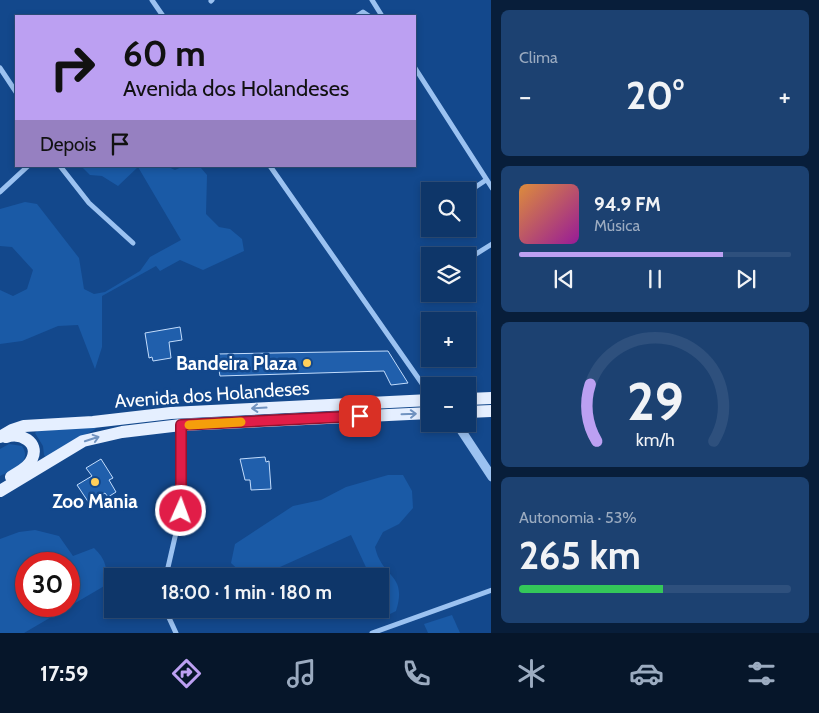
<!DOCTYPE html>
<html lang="pt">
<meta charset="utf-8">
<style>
:root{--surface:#0e3669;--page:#1c4171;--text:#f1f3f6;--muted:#9babc0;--line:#2e507d;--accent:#bca0f2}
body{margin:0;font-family:Cabin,sans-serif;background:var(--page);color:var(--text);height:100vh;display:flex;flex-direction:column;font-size:19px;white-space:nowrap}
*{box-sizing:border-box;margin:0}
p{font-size:16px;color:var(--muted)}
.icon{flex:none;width:28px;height:28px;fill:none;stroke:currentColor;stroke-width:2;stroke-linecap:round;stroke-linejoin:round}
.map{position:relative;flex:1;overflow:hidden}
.panel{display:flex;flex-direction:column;gap:10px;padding:10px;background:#081e3a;width:328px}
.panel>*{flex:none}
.hud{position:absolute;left:15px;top:15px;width:401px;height:152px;border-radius:0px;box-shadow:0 2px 8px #0003,0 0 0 1px var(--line);background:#bca0f2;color:#111;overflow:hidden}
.fabs{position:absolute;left:421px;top:182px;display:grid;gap:10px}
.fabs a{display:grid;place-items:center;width:55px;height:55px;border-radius:0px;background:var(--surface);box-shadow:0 2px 8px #0003,0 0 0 1px var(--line);font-size:25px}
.speed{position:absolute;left:15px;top:552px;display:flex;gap:10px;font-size:25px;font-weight:700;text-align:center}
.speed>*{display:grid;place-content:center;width:65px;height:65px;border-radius:50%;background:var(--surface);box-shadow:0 2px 8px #0003,0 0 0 1px var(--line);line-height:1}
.speed .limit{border:8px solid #d22;background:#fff;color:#111}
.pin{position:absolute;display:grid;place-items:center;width:42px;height:42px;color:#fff;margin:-21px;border-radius:10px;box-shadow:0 2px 8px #0006}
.me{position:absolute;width:55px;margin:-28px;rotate:2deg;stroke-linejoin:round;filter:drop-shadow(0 0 4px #0008)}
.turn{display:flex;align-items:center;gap:18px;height:105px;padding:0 25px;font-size:22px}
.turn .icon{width:65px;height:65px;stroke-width:2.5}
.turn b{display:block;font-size:35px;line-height:42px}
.then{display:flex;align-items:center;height:48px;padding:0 25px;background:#0003;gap:10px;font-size:19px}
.big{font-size:38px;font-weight:700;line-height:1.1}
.panel .tile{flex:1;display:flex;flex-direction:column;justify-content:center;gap:8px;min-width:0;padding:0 18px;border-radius:8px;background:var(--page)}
.panel .dial{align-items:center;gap:0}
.dial svg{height:130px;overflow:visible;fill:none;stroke:var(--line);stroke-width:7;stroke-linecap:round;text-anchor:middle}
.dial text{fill:var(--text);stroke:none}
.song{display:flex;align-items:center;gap:15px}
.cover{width:60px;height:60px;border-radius:8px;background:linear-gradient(135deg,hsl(30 70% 55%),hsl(300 70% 35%))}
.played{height:5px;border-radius:2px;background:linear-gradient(90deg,var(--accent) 75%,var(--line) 75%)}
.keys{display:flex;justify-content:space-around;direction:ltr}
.heat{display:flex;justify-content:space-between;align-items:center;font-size:28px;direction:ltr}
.charge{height:8px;border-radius:4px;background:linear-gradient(90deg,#34c759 53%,var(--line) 0)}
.trip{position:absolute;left:104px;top:568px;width:285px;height:50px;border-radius:0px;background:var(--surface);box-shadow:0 2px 8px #0003,0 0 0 1px var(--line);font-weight:700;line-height:50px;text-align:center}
.tab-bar{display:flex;height:80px;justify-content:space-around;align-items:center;background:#06162a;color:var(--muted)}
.tab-bar .icon{width:35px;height:35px}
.tab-bar .selected{color:var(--accent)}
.tab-bar b{font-size:22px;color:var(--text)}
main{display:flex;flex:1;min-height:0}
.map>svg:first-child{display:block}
</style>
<main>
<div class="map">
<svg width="492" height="633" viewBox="0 0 492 633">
<rect width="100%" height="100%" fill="#13488c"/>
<g fill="#1a5aa6" fill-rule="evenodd">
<path d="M81,166H166L175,170L184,166L201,168L207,175L206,214L219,227L230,229L242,239L244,251L203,270L180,260L160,271L156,266L102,296V347L95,369L78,325L58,326L22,341L0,344V290L13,296L27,289L33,270L12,247L0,246V209L25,202L37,204L79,258L84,289L94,294L105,292L140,271L150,257L181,240L138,167L118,186L102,176L90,175Z"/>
<path d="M97,427L94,430L46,457L44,455L43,446L35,433L37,431Z"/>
<path d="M9,444L22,446C33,462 12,470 0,476V449Z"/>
<path d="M388,475H403L412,491L413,508L399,524L383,532L375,547C382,579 408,573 396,611L388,615L380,597V576H370L351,535L260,576C246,576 240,572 231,563L235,544L293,506L321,500L346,487Z"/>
<path d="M35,530L59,536L73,556L94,548C106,559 108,570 106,585L24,633H0V539L19,532ZM26,564H69V606H26Z"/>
<path d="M452,615L460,633H428L424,624Z"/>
</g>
<g fill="#205fac" stroke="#c2dcfc">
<path d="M180,327L182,340L169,342L171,358L153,361L152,357L149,358L145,333Z"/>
<path d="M388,351L408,383L391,385L384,371L220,376L216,354Z"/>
<path d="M265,457L266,462L269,461L271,489L251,490L250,480H245L240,459Z"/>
<path d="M101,459L113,478L109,480L116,492L108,497L105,493L89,503L77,485L92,476L86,468Z"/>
</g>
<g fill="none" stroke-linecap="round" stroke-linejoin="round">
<g stroke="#9bc2f1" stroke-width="5">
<path d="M152,0L163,16"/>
<path d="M372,0L382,16"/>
<path d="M211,1L212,0"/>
<path d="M357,16L363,12L369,16"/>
<path d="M0,68L16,92"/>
<path d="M415,68L492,188"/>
<path d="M60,166L89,203L133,243"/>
<path d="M270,166L430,395"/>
<path d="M0,192L28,166"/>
<path d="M468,192L486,180"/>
<path d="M427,218L430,216"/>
<path d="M468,259L492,244"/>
<path d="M166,576L181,511V426"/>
<path d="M165,609L176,633"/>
<path d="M372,633L492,590"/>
</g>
<path stroke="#9bc2f1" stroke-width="9" d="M457,424L492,477"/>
<g stroke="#e5efff" stroke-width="12">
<path d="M468,399L492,398"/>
<path d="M468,412L492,411"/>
<path d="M0,437L12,430L24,426L93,422L171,413L430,400"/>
<path d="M6,437C20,432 40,442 32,459C29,468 18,472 11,477"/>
<path d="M0,491L83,441L122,432L181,425L430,413"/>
</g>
</g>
<defs><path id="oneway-shaft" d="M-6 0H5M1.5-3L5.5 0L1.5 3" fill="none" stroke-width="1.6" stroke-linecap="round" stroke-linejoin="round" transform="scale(1.25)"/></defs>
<g stroke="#7193c0">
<use href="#oneway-shaft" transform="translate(259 408) rotate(177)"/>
<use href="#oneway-shaft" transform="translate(409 414) rotate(-2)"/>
<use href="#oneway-shaft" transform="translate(92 439) rotate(-18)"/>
</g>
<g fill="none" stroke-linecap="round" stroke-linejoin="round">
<defs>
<path id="route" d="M181,511V425L360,416"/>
</defs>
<use href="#route" stroke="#92132f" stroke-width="12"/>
<use href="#route" stroke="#e11d48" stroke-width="9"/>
<path stroke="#f59e0b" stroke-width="9" d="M189,425L241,422"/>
</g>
<g fill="#ffcf5b" stroke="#13488c" stroke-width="2">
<circle cx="307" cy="363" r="5"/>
<circle cx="95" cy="482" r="5"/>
</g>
<g text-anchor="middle" stroke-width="5" stroke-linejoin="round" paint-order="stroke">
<g font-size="19" font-weight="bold" fill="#fff" stroke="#13488c" text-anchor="end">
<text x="297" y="370">Bandeira Plaza</text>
<text x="95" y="508" text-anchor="middle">Zoo Mania</text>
</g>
<g font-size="19" fill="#fff" stroke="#13488c">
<text transform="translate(212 394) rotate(-4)" y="7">Avenida dos Holandeses</text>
</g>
</g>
</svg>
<div class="fabs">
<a><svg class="icon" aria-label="search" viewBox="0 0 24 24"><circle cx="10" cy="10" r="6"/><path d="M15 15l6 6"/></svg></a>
<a><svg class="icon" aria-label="layers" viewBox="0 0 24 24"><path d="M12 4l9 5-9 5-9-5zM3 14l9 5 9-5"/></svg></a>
<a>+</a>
<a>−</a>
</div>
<div class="speed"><div class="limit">30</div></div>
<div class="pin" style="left:360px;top:416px;background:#d93025"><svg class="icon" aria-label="arrive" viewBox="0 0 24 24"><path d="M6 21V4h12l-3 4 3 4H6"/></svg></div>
<svg class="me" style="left:181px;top:511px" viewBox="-20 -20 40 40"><circle r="17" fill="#e11d48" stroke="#fff" stroke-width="3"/><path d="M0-11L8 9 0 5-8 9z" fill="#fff"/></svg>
<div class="trip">18:00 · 1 min · 180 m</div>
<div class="hud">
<div class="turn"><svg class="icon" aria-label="right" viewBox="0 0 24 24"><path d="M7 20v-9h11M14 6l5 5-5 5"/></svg><div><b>60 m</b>Avenida dos Holandeses</div></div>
<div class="then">Depois<svg class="icon" aria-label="arrive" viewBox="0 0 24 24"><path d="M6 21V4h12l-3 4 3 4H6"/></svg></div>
</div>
</div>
<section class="panel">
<div class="tile"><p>Clima</p>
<div class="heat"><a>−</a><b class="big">20°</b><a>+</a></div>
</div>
<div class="tile">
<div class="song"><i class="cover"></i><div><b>94.9 FM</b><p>Música</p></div></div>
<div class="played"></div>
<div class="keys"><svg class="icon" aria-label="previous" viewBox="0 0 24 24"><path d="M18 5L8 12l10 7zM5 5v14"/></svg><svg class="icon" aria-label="pause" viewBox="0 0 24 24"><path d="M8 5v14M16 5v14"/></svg><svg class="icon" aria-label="next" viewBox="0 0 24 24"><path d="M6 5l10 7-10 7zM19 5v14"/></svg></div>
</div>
<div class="tile dial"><svg viewBox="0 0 100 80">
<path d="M14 69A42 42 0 1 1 86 69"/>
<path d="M14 69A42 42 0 0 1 10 34" stroke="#bca0f2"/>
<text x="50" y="56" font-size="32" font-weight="700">29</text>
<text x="50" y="72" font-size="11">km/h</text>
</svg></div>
<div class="tile"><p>Autonomia · 53%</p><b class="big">265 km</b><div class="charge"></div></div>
</section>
</main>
<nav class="tab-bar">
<b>17:59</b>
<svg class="icon selected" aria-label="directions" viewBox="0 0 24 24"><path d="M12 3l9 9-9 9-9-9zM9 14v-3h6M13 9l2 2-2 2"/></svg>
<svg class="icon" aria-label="music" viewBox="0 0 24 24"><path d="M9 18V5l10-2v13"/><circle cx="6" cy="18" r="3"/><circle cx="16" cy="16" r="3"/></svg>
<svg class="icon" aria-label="phone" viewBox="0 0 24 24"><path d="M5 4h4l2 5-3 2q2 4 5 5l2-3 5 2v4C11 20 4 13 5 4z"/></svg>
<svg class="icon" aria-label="climate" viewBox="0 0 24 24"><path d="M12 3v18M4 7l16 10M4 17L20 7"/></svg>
<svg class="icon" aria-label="car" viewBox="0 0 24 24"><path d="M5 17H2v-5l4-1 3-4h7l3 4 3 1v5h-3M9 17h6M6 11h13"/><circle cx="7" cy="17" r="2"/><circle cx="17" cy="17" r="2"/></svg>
<svg class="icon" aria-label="filters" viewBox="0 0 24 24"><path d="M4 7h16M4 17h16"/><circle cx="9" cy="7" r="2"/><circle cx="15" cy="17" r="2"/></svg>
</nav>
